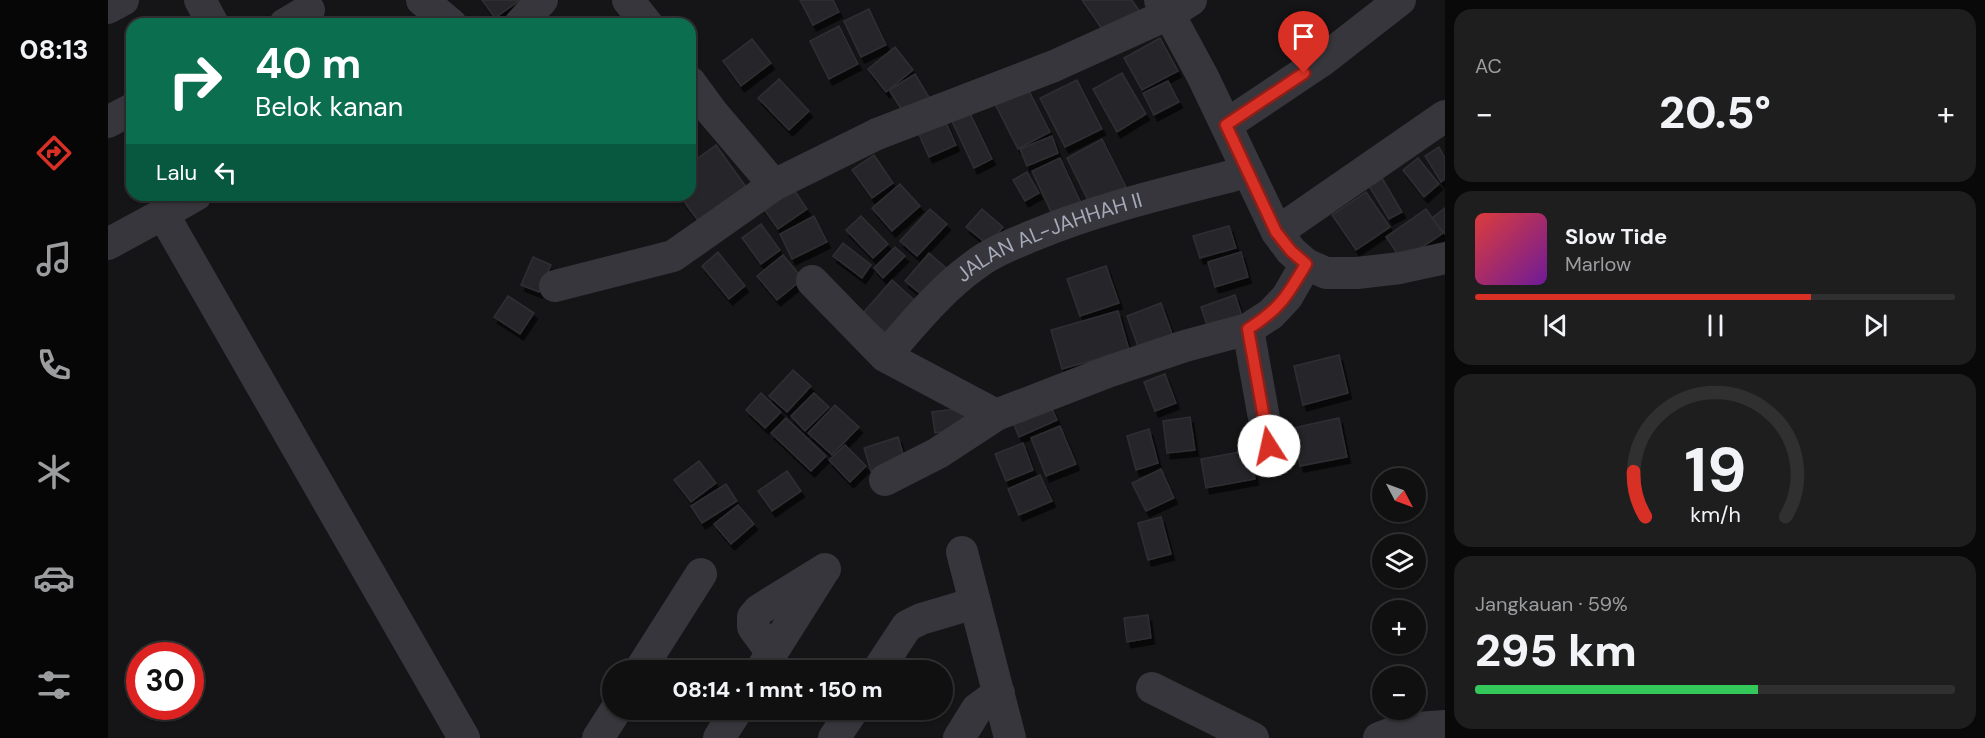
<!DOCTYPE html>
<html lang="id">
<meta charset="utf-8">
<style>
:root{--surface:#101011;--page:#1e1e1f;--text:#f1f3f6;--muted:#9c9d9f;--line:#303031;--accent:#d93025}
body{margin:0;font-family:"DM Sans",sans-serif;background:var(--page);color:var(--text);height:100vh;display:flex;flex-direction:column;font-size:22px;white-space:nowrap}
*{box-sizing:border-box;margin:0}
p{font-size:20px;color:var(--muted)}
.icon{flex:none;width:33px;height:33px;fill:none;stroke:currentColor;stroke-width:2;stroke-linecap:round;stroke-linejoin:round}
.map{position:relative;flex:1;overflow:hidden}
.panel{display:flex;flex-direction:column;gap:9px;padding:9px;background:#090909;width:540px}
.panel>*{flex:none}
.banner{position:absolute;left:18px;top:18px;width:570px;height:183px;border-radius:18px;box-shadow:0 2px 4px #0004,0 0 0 2px var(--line);background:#0b6e4f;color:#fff;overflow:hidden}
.needle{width:39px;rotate:131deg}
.buttons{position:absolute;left:1264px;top:468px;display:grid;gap:12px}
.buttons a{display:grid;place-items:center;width:54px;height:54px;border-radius:50%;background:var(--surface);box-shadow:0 2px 4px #0004,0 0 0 2px var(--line);font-size:30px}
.speed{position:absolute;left:18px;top:642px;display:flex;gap:12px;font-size:30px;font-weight:700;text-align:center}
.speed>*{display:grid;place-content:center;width:78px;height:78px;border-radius:50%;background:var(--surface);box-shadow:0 2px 4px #0004,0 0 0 2px var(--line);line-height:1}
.speed .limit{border:9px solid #d22;background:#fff;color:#111}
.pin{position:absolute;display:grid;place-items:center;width:51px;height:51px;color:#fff;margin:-62px -26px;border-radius:50% 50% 50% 0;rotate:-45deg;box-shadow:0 0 6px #0007}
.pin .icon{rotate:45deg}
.me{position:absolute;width:66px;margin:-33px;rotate:350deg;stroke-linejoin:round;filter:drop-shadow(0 0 4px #0008)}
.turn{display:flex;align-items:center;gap:21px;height:126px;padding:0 30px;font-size:27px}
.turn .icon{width:78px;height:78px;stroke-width:2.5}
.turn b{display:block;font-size:42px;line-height:51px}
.then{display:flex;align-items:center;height:57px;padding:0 30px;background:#0003;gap:12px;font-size:22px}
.big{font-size:45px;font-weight:800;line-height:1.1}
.panel .tile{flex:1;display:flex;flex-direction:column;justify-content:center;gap:9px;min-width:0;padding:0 21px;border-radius:18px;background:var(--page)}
.panel .dial{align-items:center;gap:0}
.dial svg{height:156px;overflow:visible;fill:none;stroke:var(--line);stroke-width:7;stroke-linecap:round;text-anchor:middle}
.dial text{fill:var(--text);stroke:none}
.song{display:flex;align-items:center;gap:18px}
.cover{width:72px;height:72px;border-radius:9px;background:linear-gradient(135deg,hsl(0 70% 55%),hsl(280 70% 35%))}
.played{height:6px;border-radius:3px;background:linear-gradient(90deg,var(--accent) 70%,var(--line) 70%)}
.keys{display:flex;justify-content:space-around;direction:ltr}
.heat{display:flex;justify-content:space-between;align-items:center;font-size:33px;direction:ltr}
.charge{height:9px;border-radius:4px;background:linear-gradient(90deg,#34c759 59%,var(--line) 0)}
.trip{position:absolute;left:494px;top:660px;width:351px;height:60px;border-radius:30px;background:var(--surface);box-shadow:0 2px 4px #0004,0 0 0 2px var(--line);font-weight:800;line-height:60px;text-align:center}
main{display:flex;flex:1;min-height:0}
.tab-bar{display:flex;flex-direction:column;width:108px;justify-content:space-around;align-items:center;background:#060607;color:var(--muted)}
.tab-bar .icon{width:42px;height:42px}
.tab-bar .current{color:var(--accent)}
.tab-bar b{font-size:27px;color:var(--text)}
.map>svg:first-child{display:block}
</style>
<main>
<nav class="tab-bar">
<b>08:13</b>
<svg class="icon current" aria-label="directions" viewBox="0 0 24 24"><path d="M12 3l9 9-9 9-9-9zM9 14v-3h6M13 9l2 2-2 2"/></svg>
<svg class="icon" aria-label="music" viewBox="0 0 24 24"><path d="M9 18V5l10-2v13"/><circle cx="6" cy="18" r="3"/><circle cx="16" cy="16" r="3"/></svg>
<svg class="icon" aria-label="phone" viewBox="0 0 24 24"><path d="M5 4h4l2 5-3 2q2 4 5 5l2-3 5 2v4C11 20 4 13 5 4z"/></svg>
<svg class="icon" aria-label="climate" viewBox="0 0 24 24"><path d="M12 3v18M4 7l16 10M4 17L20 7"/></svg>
<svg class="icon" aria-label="car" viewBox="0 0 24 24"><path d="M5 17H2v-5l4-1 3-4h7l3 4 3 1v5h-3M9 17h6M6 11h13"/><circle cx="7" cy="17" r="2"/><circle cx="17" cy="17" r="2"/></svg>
<svg class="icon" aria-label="filters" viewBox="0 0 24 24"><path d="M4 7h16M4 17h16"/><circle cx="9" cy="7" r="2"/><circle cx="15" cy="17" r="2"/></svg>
</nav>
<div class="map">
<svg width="1337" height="738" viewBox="0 0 1337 738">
<defs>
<filter id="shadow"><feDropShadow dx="3.5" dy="6" stdDeviation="0" flood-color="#0009"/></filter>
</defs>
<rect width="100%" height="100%" fill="#151517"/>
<g fill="#28282b" stroke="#2f2f33" stroke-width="1.5" filter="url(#shadow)">
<path d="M374,0H412L387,18Z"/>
<path d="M692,0H725L731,12L705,25Z"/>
<path d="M974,0H1024L1034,15L1000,38Z"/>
<path d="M761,9L778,45L753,57L736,21Z"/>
<path d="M731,26L750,64L721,79L702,41Z"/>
<path d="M1052,38L1070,71L1034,90L1016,58Z"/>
<path d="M644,39L663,63L633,86L615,61Z"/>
<path d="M787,47L805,70L778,92L760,69Z"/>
<path d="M1014,73L1038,114L1009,132L985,89Z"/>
<path d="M807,74L822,99L797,115L781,90Z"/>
<path d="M671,79L701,111L681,130L650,98Z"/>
<path d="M969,80L994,129L957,147L932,98Z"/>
<path d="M1060,81L1071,102L1046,115L1035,93Z"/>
<path d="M918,85L942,132L910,149L886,102Z"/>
<path d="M861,111L884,159L866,168L843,119Z"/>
<path d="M836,118L848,145L821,157L809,130Z"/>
<path d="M944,136L950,153L919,166L912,149Z"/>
<path d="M994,139L1018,187L983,206L959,158Z"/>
<path d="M608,145L641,191L594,226L571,195H582V164Z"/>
<path d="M1331,147L1337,158V179L1333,182L1317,156Z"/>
<path d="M766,155L785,183L764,198L744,170Z"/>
<path d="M952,158L973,203L945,216L924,171Z"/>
<path d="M1310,158L1331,184L1316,197L1295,170Z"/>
<path d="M919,172L931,193L917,201L905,180Z"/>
<path d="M1274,178L1294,212L1281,219L1261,186Z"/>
<path d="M792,184L812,206L784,231L764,208Z"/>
<path d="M683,185L699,209L670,229L653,205Z"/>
<path d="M1258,192L1282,227L1248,250L1224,215Z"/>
<path d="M1337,208V234L1324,218Z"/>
<path d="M822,209L839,224L809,256L792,241Z"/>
<path d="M874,209L895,227L880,245L858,227Z"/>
<path d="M1318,209L1335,233L1294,261L1278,237Z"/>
<path d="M706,216L719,242L684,259L672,234Z"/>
<path d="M753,216L780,244L765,258L738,230Z"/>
<path d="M653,224L672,250L653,264L634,238Z"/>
<path d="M1121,226L1128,248L1092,258L1085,236Z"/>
<path d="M735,243L763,265L754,278L725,256Z"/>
<path d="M787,247L797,256L775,278L766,268Z"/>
<path d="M610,252L637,286L621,299L594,266Z"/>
<path d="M1133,252L1140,277L1107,287L1100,262Z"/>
<path d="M821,253L845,274L822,302L797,281Z"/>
<path d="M675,255L695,279L669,300L649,276Z"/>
<path d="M425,257L443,265L431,292L413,285Z"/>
<path d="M998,266L1011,303L972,316L959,279Z"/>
<path d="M784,280L815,308L786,340L755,313Z"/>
<path d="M1127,295L1135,319L1101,331L1093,307Z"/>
<path d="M400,296L426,313L412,334L386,317Z"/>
<path d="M1053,303L1066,339L1032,352L1019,316Z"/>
<path d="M1010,311L1021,350L954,369L943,330Z"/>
<path d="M1231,355L1240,393L1195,405L1186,366Z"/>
<path d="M685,370L703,386L679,412L661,396Z"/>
<path d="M1057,374L1068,403L1047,411L1036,382Z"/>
<path d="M653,393L673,412L657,428L638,410Z"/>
<path d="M706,393L721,407L697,431L683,416Z"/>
<path d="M941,401L949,420L911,437L903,418Z"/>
<path d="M727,405L751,427L724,455L700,433Z"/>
<path d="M863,407L865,428L827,433L824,412Z"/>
<path d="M1082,417L1087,450L1059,453L1055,421Z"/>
<path d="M678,418L718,456L703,471L663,433Z"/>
<path d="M1231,418L1239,457L1192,466L1185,428Z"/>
<path d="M952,426L968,464L938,476L923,438Z"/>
<path d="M1041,429L1050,463L1028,470L1019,436Z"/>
<path d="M790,437L797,460L763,471L756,448Z"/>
<path d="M915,443L925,470L898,481L887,454Z"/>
<path d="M737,445L758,466L742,482L721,460Z"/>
<path d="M1142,450L1147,479L1098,488L1093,459Z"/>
<path d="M591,461L608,483L583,502L566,480Z"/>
<path d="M1053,469L1066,498L1038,511L1024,483Z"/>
<path d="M679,471L693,491L664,511L650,491Z"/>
<path d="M932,475L944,501L911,515L900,489Z"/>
<path d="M618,484L629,501L594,523L583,506Z"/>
<path d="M630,505L646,524L623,544L606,524Z"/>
<path d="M1053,517L1063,554L1040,560L1030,523Z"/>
<path d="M1040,615L1043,638L1019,642L1016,618Z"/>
</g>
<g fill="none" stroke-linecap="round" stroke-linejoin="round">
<g stroke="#36363c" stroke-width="32">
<path d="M92,0L105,24"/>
<path d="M314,0L343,24"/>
<path d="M520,0L539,24"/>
<path d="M1052,0L1061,14L1095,77L1169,232L1183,251L1198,264L1218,273H1249L1292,268L1337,258"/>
<path d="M0,8L15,0"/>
<path d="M177,24L201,10"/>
<path d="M412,24L434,0"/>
<path d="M582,82L604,112L666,185"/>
<path d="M0,122L24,109"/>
<path d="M1118,125L1215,60L1292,0"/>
<path d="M55,214L88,195"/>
<path d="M1169,232L1337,116"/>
<path d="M0,244L55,214L356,738"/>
<path d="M704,281L777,356L888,415"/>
<path d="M447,286L565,256L666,185L769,134L946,66L1061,14L1083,0"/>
<path d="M1140,329L1161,446"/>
<path id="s1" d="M777,356C805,324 832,290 867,265C884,252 905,244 924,236C993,207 1067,191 1139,172"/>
<path d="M777,480L830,453L888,415L1002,371L1077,346L1140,329L1163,314L1179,297L1198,264"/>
<path d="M854,552L902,738"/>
<path d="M664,653L645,627V617L651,610L717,569"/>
<path d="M532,670L593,574"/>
<path d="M653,670L713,575"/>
<path d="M770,670L799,626L813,619L867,603"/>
<path d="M1044,688L1145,738"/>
<path d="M490,738L508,710"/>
<path d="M611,738L629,710"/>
<path d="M726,738L745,710"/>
<path d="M851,738L869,709L891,693"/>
<path d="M1271,738L1295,729L1337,726"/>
</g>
</g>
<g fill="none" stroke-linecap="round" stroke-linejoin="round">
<defs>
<path id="route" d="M1161,446L1140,329C1172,309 1180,295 1198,264L1183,251L1168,232L1118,125L1196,73"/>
</defs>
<use href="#route" stroke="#8d1f18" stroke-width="15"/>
<use href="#route" stroke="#d93025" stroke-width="10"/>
</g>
<g text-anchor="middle" stroke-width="6" stroke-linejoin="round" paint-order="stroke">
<g font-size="21" fill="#a6a9b8" stroke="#101012">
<text dy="7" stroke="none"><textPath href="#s1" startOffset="208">JALAN AL-JAHHAH II</textPath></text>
</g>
</g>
</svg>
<div class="buttons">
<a><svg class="needle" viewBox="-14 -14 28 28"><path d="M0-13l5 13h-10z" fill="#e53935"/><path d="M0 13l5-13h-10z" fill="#9c9d9f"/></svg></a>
<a><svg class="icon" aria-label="layers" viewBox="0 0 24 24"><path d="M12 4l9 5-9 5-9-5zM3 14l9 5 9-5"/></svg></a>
<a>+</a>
<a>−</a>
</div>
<div class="speed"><div class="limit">30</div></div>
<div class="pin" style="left:1196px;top:73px;background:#d93025"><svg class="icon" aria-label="arrive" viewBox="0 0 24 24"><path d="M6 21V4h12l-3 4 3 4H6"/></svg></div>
<svg class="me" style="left:1161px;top:446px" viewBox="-20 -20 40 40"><circle r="19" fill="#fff"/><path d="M0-13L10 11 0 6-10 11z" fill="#d93025"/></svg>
<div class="trip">08:14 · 1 mnt · 150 m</div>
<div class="banner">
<div class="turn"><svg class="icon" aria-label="right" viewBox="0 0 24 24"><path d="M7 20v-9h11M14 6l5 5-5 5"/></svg><div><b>40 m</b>Belok kanan</div></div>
<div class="then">Lalu<svg class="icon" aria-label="left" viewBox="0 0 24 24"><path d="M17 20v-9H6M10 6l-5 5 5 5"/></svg></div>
</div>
</div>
<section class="panel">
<div class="tile"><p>AC</p>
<div class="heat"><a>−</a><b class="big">20.5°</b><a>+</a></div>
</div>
<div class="tile">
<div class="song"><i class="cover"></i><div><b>Slow Tide</b><p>Marlow</p></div></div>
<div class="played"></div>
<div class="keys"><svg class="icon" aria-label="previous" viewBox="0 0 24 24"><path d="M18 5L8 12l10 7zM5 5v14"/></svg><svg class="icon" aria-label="pause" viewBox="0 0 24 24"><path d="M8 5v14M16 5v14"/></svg><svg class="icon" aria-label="next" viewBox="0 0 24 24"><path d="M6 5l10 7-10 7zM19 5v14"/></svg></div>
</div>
<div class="tile dial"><svg viewBox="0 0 100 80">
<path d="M14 69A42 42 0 1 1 86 69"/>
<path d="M14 69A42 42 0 0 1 8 46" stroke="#d93025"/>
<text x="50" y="56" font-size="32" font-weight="700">19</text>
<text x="50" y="72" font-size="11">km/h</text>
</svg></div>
<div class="tile"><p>Jangkauan · 59%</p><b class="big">295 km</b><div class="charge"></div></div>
</section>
</main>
